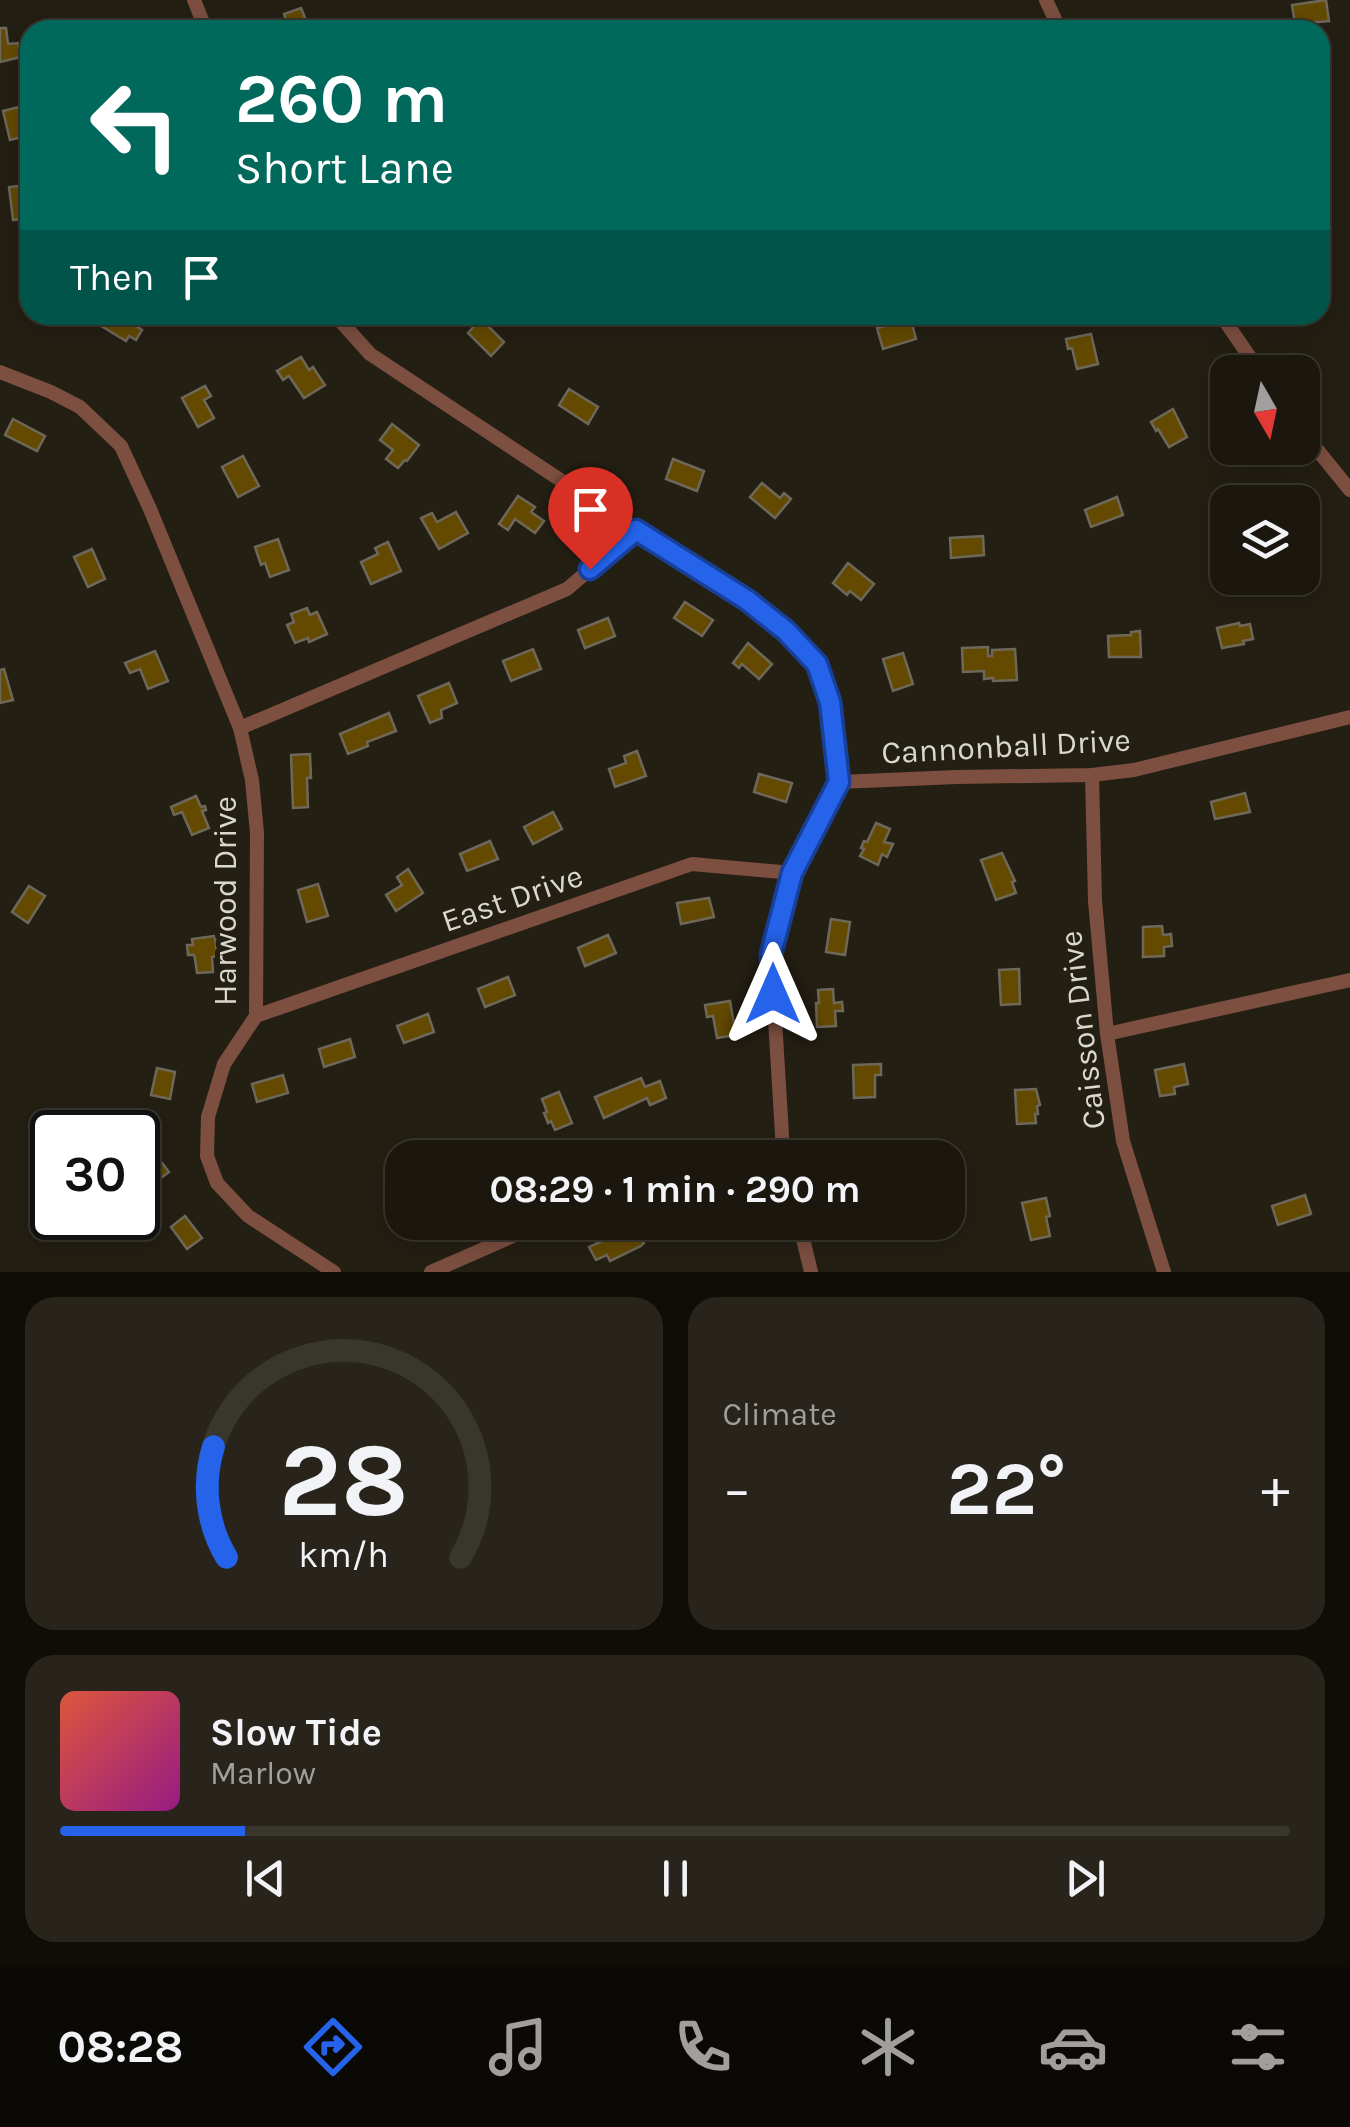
<!DOCTYPE html>
<meta charset="utf-8">
<style>
:root{--surface:#1b170e;--page:#28241c;--text:#f1f3f6;--muted:#a09f9e;--line:#39362e;--accent:#2563eb}
body{margin:0;font-family:Karla,sans-serif;background:var(--page);color:var(--text);height:100vh;display:flex;flex-direction:column;font-size:38px;white-space:nowrap}
*{box-sizing:border-box;margin:0}
p{font-size:32px;color:var(--muted)}
.icon{flex:none;width:55px;height:55px;fill:none;stroke:currentColor;stroke-width:2;stroke-linecap:round;stroke-linejoin:round}
.map{position:relative;height:1272px;overflow:hidden}
.panel{display:flex;flex-direction:column;gap:25px;padding:25px;background:#0f0d08;flex:1}
.panel>*{flex:none}
.hud{position:absolute;left:20px;top:20px;width:1310px;height:305px;border-radius:30px;box-shadow:0 5px 25px #0003,0 0 0 2px var(--line);background:#00695c;color:#fff;overflow:hidden}
.needle{width:65px;rotate:171deg}
.tools{position:absolute;left:1210px;top:355px;display:grid;gap:20px}
.tools a{display:grid;place-items:center;width:110px;height:110px;border-radius:20px;background:var(--surface);box-shadow:0 5px 25px #0003,0 0 0 2px var(--line);font-size:50px}
.speed{position:absolute;left:30px;top:1110px;display:flex;gap:20px;font-size:50px;font-weight:700;text-align:center}
.speed>*{display:grid;place-content:center;width:130px;height:130px;border-radius:50%;background:var(--surface);box-shadow:0 5px 25px #0003,0 0 0 2px var(--line);line-height:1}
.speed .limit{border:5px solid #111;border-radius:15px;background:#fff;color:#111}
.pin{position:absolute;display:grid;place-items:center;width:85px;height:85px;color:#fff;margin:-102px -42px;border-radius:50% 50% 50% 0;rotate:-45deg;box-shadow:0 0 10px #0007}
.pin .icon{rotate:45deg}
.me{position:absolute;width:110px;margin:-55px;rotate:0deg;stroke-linejoin:round;filter:drop-shadow(0 0 8px #0008)}
.turn{display:flex;align-items:center;gap:35px;height:210px;padding:0 50px;font-size:45px}
.turn .icon{width:130px;height:130px;stroke-width:2.5}
.turn b{display:block;font-size:70px;line-height:85px}
.then{display:flex;align-items:center;height:95px;padding:0 50px;background:#0003;gap:20px;font-size:38px}
.big{font-size:75px;font-weight:700;line-height:1.1}
.panel .tile{flex:1;display:flex;flex-direction:column;justify-content:center;gap:15px;min-width:0;padding:0 35px;border-radius:30px;background:var(--page)}
.panel .dial{align-items:center;gap:0}
.dial svg{height:260px;overflow:visible;fill:none;stroke:var(--line);stroke-width:7;stroke-linecap:round;text-anchor:middle}
.dial text{fill:var(--text);stroke:none}
.song{display:flex;align-items:center;gap:30px}
.cover{width:120px;height:120px;border-radius:15px;background:linear-gradient(135deg,hsl(10 70% 55%),hsl(310 70% 35%))}
.played{height:10px;border-radius:5px;background:linear-gradient(90deg,var(--accent) 15%,var(--line) 15%)}
.keys{display:flex;justify-content:space-around;direction:ltr}
.heat{display:flex;justify-content:space-between;align-items:center;font-size:55px;direction:ltr}
.panel .tiles{flex:1;display:grid;gap:25px;grid-template-columns:1fr 1fr}
.tile:last-child{grid-column:span 2}
.trip{position:absolute;left:385px;top:1140px;width:580px;height:100px;border-radius:30px;background:var(--surface);box-shadow:0 5px 25px #0003,0 0 0 2px var(--line);font-weight:700;line-height:100px;text-align:center}
.tabs{display:flex;height:160px;justify-content:space-around;align-items:center;background:#0b0906;color:var(--muted)}
.tabs .icon{width:70px;height:70px}
.tabs .active{color:var(--accent)}
.tabs b{font-size:45px;color:var(--text)}
.map>svg:first-child{display:block}
</style>
<div class="map">
<svg width="1350" height="1272" viewBox="0 0 1350 1272">
<rect width="100%" height="100%" fill="#241f13"/>
<g fill="#644a00" stroke="#6e685b" stroke-width="2.5">
<path d="M1326,0L1329,21L1295,24L1292,5Z"/>
<path d="M301,8L310,30H289L284,14Z"/>
<path d="M0,28H6L8,44L18,43L21,57L0,62Z"/>
<path d="M27,105L30,114V135L10,140L3,111Z"/>
<path d="M28,185L30,218L13,220L9,187Z"/>
<path d="M103,315H119L142,330L136,340L129,336L126,341L98,324Z"/>
<path d="M481,319L504,342L491,356L468,333Z"/>
<path d="M911,320L916,339L883,349L877,328Z"/>
<path d="M1091,334L1098,364L1077,369L1072,348L1068,349L1066,339Z"/>
<path d="M301,357L309,370L313,367L325,385L304,398L289,376L283,380L277,371Z"/>
<path d="M205,386L211,396L204,400L214,418L198,427L182,398Z"/>
<path d="M569,389L598,407L588,424L559,405Z"/>
<path d="M1173,409L1187,437L1169,447L1158,429L1156,431L1151,422Z"/>
<path d="M13,419L45,436L37,451L5,435Z"/>
<path d="M392,424L419,445L407,461L405,460L398,468L386,459L393,450L380,440Z"/>
<path d="M243,456L259,486L238,497L222,467Z"/>
<path d="M673,459L704,471L697,491L666,479Z"/>
<path d="M762,483L780,498L784,493L791,499L775,518L750,497Z"/>
<path d="M518,496L535,507L531,512L544,521L535,533L515,519L508,530L499,524Z"/>
<path d="M1117,497L1123,515L1091,527L1085,510Z"/>
<path d="M456,512L468,533L439,549L421,518L432,513L437,522Z"/>
<path d="M983,536L984,555L951,558L950,538Z"/>
<path d="M278,539L289,570L270,577L265,563L261,565L255,547Z"/>
<path d="M388,542L401,571L371,584L361,562L378,554L375,548Z"/>
<path d="M92,549L105,579L88,587L74,557Z"/>
<path d="M848,563L874,584L861,600L850,591L847,595L833,583Z"/>
<path d="M685,602L713,620L702,636L674,618Z"/>
<path d="M307,608L310,615L317,612L327,634L309,642L308,638L295,643L287,625L294,622L291,614Z"/>
<path d="M608,618L615,636L585,648L578,630Z"/>
<path d="M1239,623L1240,626L1250,624L1253,639L1243,641L1244,644L1222,648L1217,628Z"/>
<path d="M1140,631L1141,657H1109L1108,636L1131,635V632Z"/>
<path d="M748,643L772,664L759,679L742,664L739,668L733,663Z"/>
<path d="M988,647V656H992V650L1015,649L1017,680L993,681V678L984,679V671L963,672L962,648Z"/>
<path d="M533,649L541,669L511,681L503,661Z"/>
<path d="M155,651L168,681L148,689L140,669L130,673L125,663Z"/>
<path d="M903,653L913,684L893,691L883,659Z"/>
<path d="M4,669L13,700L0,703V670Z"/>
<path d="M449,683L457,703L441,710L442,718L430,723L418,696Z"/>
<path d="M389,713L396,731L367,742L368,746L348,754L340,734Z"/>
<path d="M637,751L646,776L615,787L609,769L626,763L624,756Z"/>
<path d="M310,754L311,778H307L308,807L293,808L291,755Z"/>
<path d="M759,774L792,783L786,802L754,792Z"/>
<path d="M1245,793L1250,812L1215,819L1211,802Z"/>
<path d="M196,796L201,807L205,806L206,810L202,811L209,828L192,835L182,812L174,815L171,807Z"/>
<path d="M553,812L562,829L533,844L524,827Z"/>
<path d="M876,823L890,829L884,842L893,844L887,857L882,854L878,865L860,856L864,849L861,848L864,841L867,842Z"/>
<path d="M490,841L498,859L467,871L460,854Z"/>
<path d="M1002,853L1015,881L1012,882L1016,893L996,900L981,860Z"/>
<path d="M408,869L423,893L396,911L386,895L402,885L397,877Z"/>
<path d="M318,884L328,916L307,922L298,890Z"/>
<path d="M29,886L45,896L28,923L12,912Z"/>
<path d="M709,898L714,917L681,924L677,903Z"/>
<path d="M831,919L850,922L845,955L826,952Z"/>
<path d="M1162,926L1163,935L1171,934L1172,946L1164,947V956L1143,957V927Z"/>
<path d="M608,935L616,953L585,966L578,948Z"/>
<path d="M215,936L217,956L212,957L213,972L197,973L195,959L194,955H188L187,945H193L192,939Z"/>
<path d="M1019,969L1020,1004L1001,1005L999,970Z"/>
<path d="M508,977L515,995L485,1007L478,989Z"/>
<path d="M833,989L834,1003L842,1002L843,1011H835L836,1026L817,1027L816,1003H819L818,990Z"/>
<path d="M730,1001L736,1035L717,1038L713,1016L707,1017L705,1005Z"/>
<path d="M428,1014L434,1032L404,1043L397,1026Z"/>
<path d="M350,1039L355,1057L324,1067L319,1049Z"/>
<path d="M881,1064V1075H875V1097L854,1098L853,1065Z"/>
<path d="M1184,1064L1188,1084L1174,1087L1175,1094L1160,1096L1155,1070Z"/>
<path d="M157,1068L175,1072L170,1099L151,1095Z"/>
<path d="M283,1075L288,1093L257,1102L252,1084Z"/>
<path d="M641,1078L645,1087L660,1081L666,1098L650,1105L647,1098L604,1118L595,1097Z"/>
<path d="M1036,1089L1040,1105L1037,1106L1038,1114H1035L1036,1123L1017,1124L1015,1090Z"/>
<path d="M559,1092L572,1123L555,1130L551,1121L548,1123L544,1113L547,1112L542,1099Z"/>
<path d="M153,1151L169,1172L154,1183L138,1163Z"/>
<path d="M1305,1195L1311,1214L1278,1225L1272,1206Z"/>
<path d="M1046,1198L1050,1216L1046,1217L1050,1236L1031,1240L1022,1203Z"/>
<path d="M185,1216L202,1238L187,1249L171,1227Z"/>
<path d="M678,1222H721L722,1225L680,1232Z"/>
<path d="M632,1227L636,1235L640,1234L644,1243L641,1246L610,1261L607,1255L596,1260L589,1247Z"/>
</g>
<g fill="none" stroke-linecap="round" stroke-linejoin="round">
<g stroke="#7c4f40" stroke-width="14">
<path d="M194,0L206,30"/>
<path d="M1046,0L1060,30"/>
<path d="M335,315L370,354L636,530L747,599L786,631L817,664L830,703L837,751L839,782L792,873L771,954L783,1151"/>
<path d="M1221,315L1260,372"/>
<path d="M0,372L51,392L80,407L121,446L150,509L240,728L252,780L257,833L256,1016L224,1064L208,1117L207,1156L217,1183L248,1216L334,1272"/>
<path d="M1302,431L1350,490"/>
<path d="M240,728L567,589L636,530"/>
<path d="M1092,775L1095,901L1107,1034L1123,1141L1164,1272"/>
<path d="M839,782L957,777L1092,775L1134,770L1350,717"/>
<path d="M256,1016L692,864L792,873"/>
<path d="M1107,1034L1350,980"/>
<path d="M729,1158L783,1151L784,1157"/>
<path d="M799,1222L811,1272"/>
<path d="M431,1272L545,1222"/>
</g>
</g>
<g fill="none" stroke-linecap="round" stroke-linejoin="round">
<defs>
<path id="route" d="M590,569L636,530L747,600L786,631L817,664L830,702L839,782L792,873L771,954L773,994"/>
</defs>
<use href="#route" stroke="#184099" stroke-width="25"/>
<use href="#route" stroke="#2563eb" stroke-width="18"/>
</g>
<g text-anchor="middle" stroke-width="10" stroke-linejoin="round" paint-order="stroke">
<g font-size="32" fill="#dad7cf" stroke="#241f13">
<text transform="translate(1006 746) rotate(-3)" y="11">Cannonball Drive</text>
<text transform="translate(512 898) rotate(-19)" y="11">East Drive</text>
<text transform="translate(225 901) rotate(-90)" y="11">Harwood Drive</text>
<text transform="translate(1082 1030) rotate(-97)" y="11">Caisson Drive</text>
</g>
</g>
</svg>
<div class="tools">
<a><svg class="needle" viewBox="-14 -14 28 28"><path d="M0-13l5 13h-10z" fill="#e53935"/><path d="M0 13l5-13h-10z" fill="#a09f9e"/></svg></a>
<a><svg class="icon" aria-label="layers" viewBox="0 0 24 24"><path d="M12 4l9 5-9 5-9-5zM3 14l9 5 9-5"/></svg></a>
</div>
<div class="speed"><div class="limit">30</div></div>
<div class="pin" style="left:590px;top:569px;background:#d93025"><svg class="icon" aria-label="arrive" viewBox="0 0 24 24"><path d="M6 21V4h12l-3 4 3 4H6"/></svg></div>
<svg class="me" style="left:773px;top:994px" viewBox="-20 -20 40 40"><path d="M0-17L14 15 0 8-14 15z" fill="#2563eb" stroke="#fff" stroke-width="4"/></svg>
<div class="trip">08:29 · 1 min · 290 m</div>
<div class="hud">
<div class="turn"><svg class="icon" aria-label="left" viewBox="0 0 24 24"><path d="M17 20v-9H6M10 6l-5 5 5 5"/></svg><div><b>260 m</b>Short Lane</div></div>
<div class="then">Then<svg class="icon" aria-label="arrive" viewBox="0 0 24 24"><path d="M6 21V4h12l-3 4 3 4H6"/></svg></div>
</div>
</div>
<section class="panel">
<div class="tiles">
<div class="tile dial"><svg viewBox="0 0 100 80">
<path d="M14 69A42 42 0 1 1 86 69"/>
<path d="M14 69A42 42 0 0 1 10 35" stroke="#2563eb"/>
<text x="50" y="56" font-size="32" font-weight="700">28</text>
<text x="50" y="72" font-size="11">km/h</text>
</svg></div>
<div class="tile"><p>Climate</p>
<div class="heat"><a>−</a><b class="big">22°</b><a>+</a></div>
</div>
<div class="tile">
<div class="song"><i class="cover"></i><div><b>Slow Tide</b><p>Marlow</p></div></div>
<div class="played"></div>
<div class="keys"><svg class="icon" aria-label="previous" viewBox="0 0 24 24"><path d="M18 5L8 12l10 7zM5 5v14"/></svg><svg class="icon" aria-label="pause" viewBox="0 0 24 24"><path d="M8 5v14M16 5v14"/></svg><svg class="icon" aria-label="next" viewBox="0 0 24 24"><path d="M6 5l10 7-10 7zM19 5v14"/></svg></div>
</div>
</div>
</section>
<nav class="tabs">
<b>08:28</b>
<svg class="icon active" aria-label="directions" viewBox="0 0 24 24"><path d="M12 3l9 9-9 9-9-9zM9 14v-3h6M13 9l2 2-2 2"/></svg>
<svg class="icon" aria-label="music" viewBox="0 0 24 24"><path d="M9 18V5l10-2v13"/><circle cx="6" cy="18" r="3"/><circle cx="16" cy="16" r="3"/></svg>
<svg class="icon" aria-label="phone" viewBox="0 0 24 24"><path d="M5 4h4l2 5-3 2q2 4 5 5l2-3 5 2v4C11 20 4 13 5 4z"/></svg>
<svg class="icon" aria-label="climate" viewBox="0 0 24 24"><path d="M12 3v18M4 7l16 10M4 17L20 7"/></svg>
<svg class="icon" aria-label="car" viewBox="0 0 24 24"><path d="M5 17H2v-5l4-1 3-4h7l3 4 3 1v5h-3M9 17h6M6 11h13"/><circle cx="7" cy="17" r="2"/><circle cx="17" cy="17" r="2"/></svg>
<svg class="icon" aria-label="filters" viewBox="0 0 24 24"><path d="M4 7h16M4 17h16"/><circle cx="9" cy="7" r="2"/><circle cx="15" cy="17" r="2"/></svg>
</nav>
